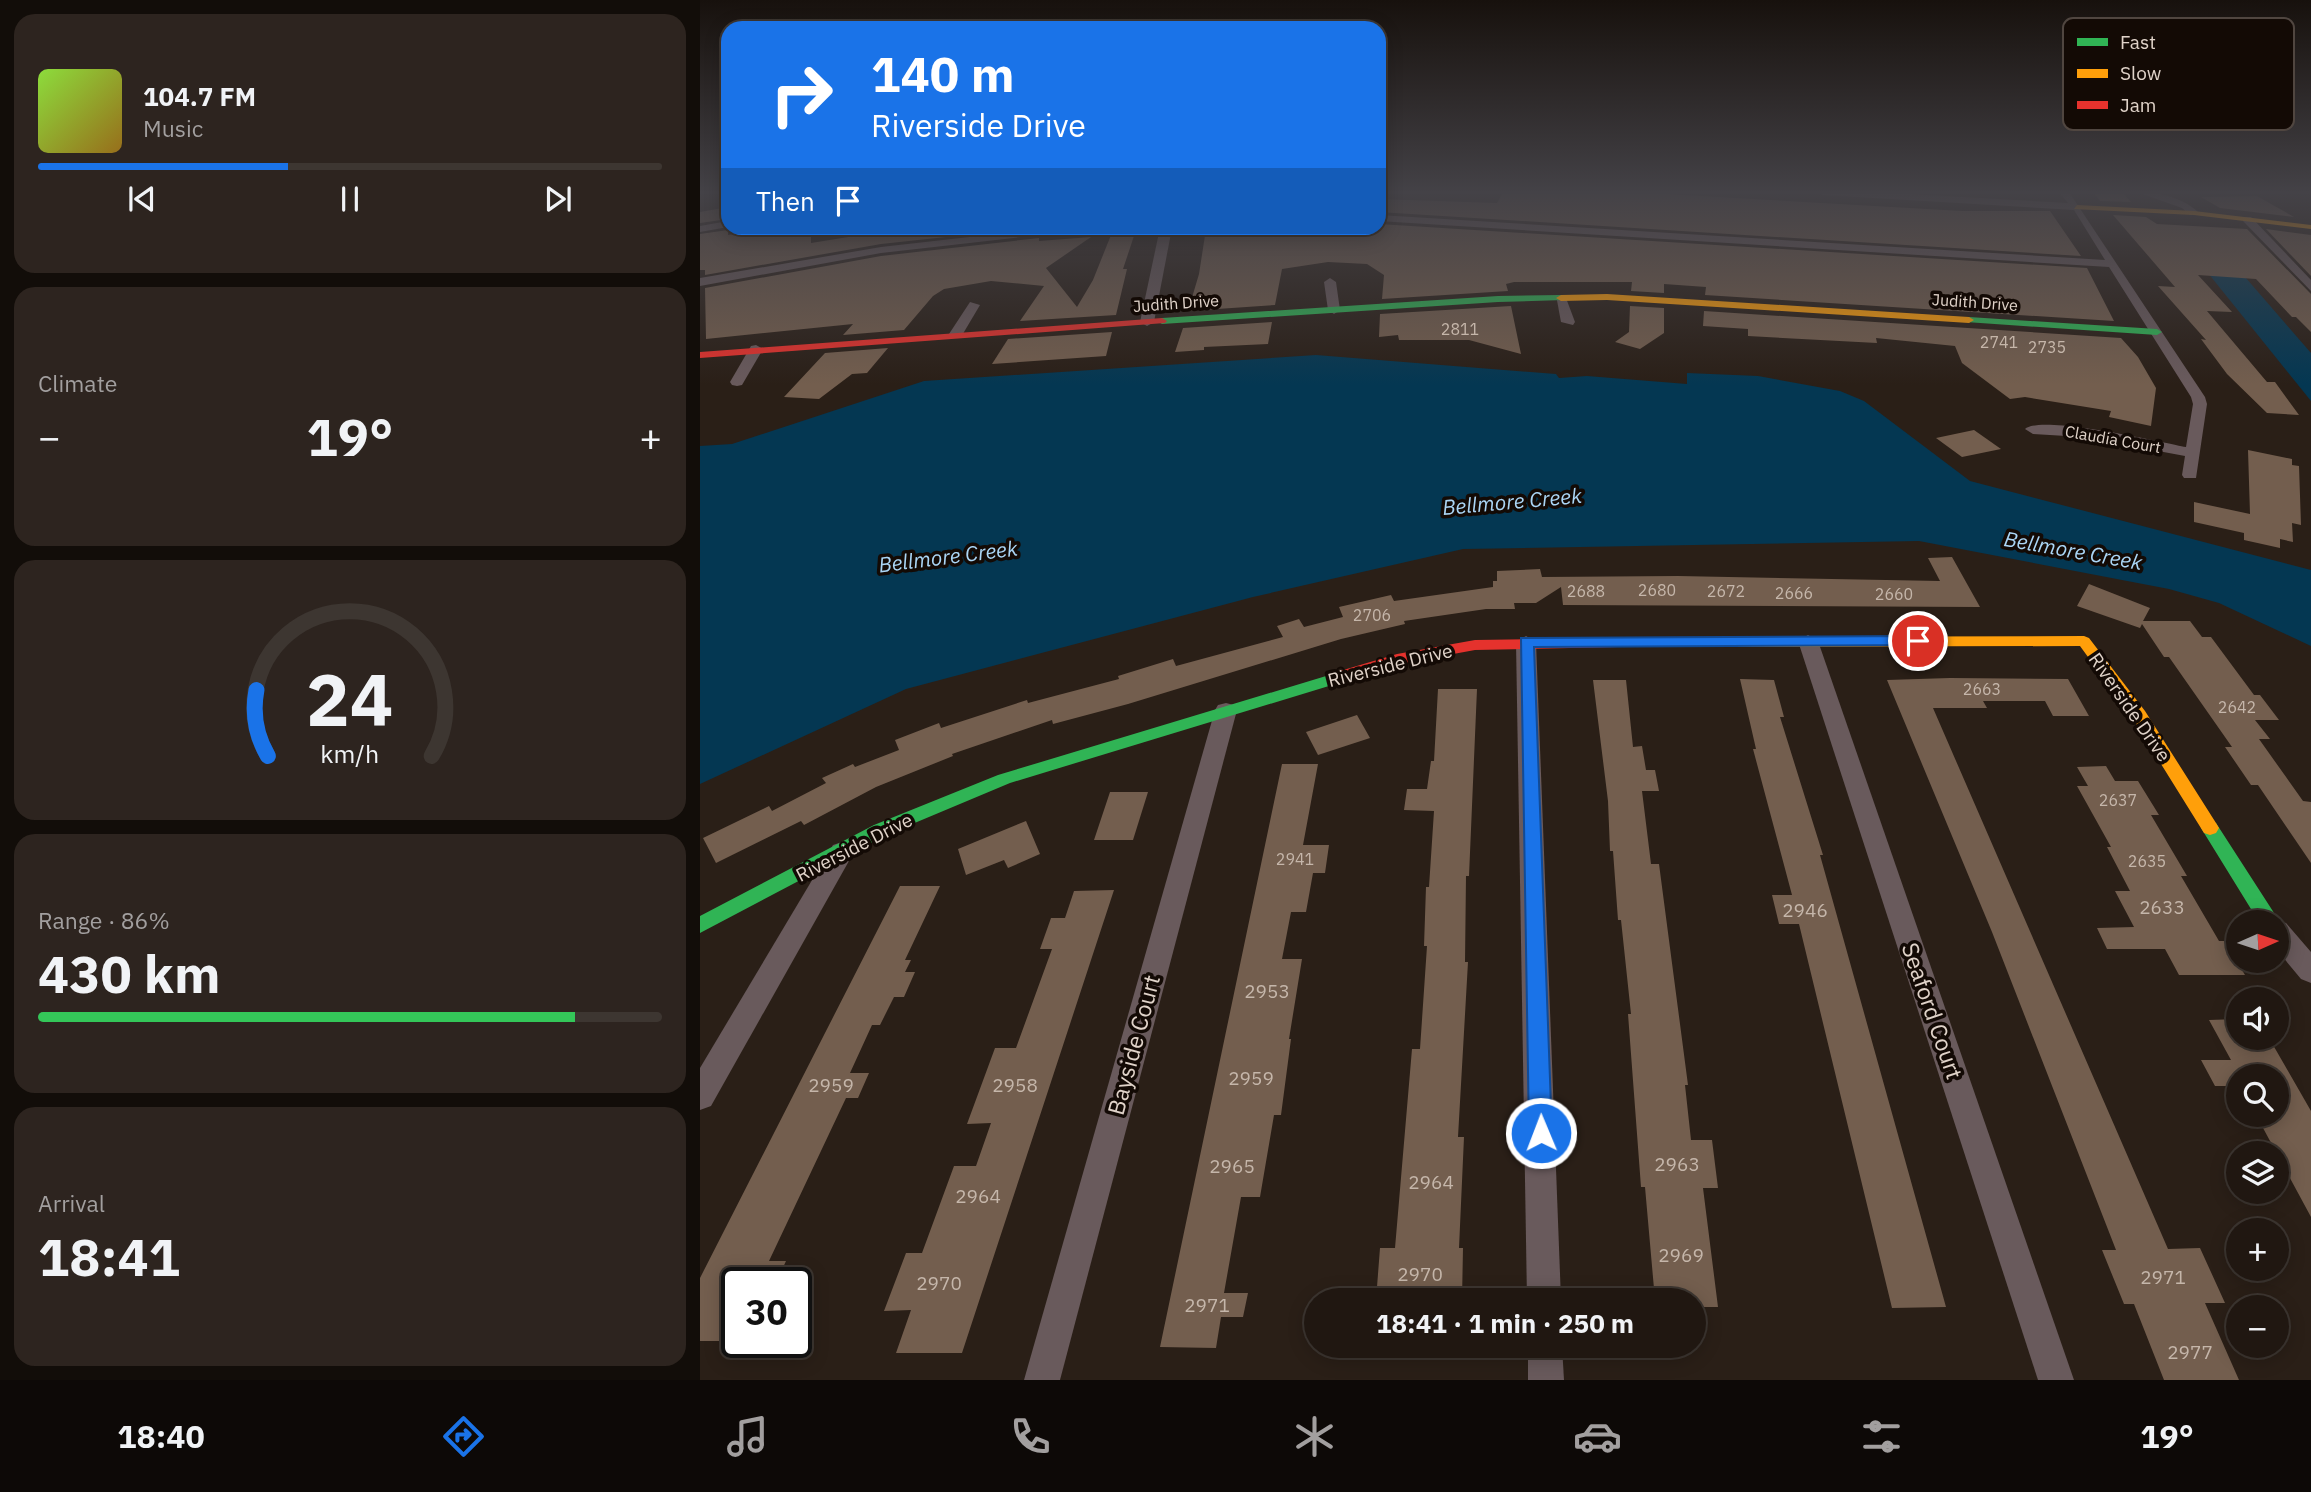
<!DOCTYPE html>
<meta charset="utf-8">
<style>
:root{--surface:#201711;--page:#2d241f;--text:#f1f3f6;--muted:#a29f9f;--line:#3d3631;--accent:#1a73e8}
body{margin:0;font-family:"IBM Plex Sans",sans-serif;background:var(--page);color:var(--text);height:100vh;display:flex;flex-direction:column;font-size:26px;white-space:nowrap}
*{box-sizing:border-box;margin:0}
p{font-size:23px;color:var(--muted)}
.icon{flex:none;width:38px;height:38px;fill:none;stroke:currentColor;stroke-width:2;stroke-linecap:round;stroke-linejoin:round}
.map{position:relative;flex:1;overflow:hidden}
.details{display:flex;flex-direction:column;gap:14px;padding:14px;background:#120d09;width:700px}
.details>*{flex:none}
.guide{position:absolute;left:21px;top:21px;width:665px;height:214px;border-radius:21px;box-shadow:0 4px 18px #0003,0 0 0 2px var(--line);background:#1a73e8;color:#fff;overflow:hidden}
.needle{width:46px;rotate:87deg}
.fabs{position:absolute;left:1526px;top:910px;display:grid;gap:14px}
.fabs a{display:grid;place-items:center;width:63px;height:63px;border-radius:50%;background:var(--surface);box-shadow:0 4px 18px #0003,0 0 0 2px var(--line);font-size:35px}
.speed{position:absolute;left:21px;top:1267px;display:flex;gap:14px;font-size:35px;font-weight:700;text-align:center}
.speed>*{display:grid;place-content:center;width:91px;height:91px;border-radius:50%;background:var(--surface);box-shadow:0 4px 18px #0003,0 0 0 2px var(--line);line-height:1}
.speed .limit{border:4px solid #111;border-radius:10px;background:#fff;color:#111}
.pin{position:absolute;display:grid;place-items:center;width:60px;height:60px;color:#fff;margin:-30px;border:4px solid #fff;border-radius:50%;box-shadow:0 2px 7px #0007}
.me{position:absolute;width:77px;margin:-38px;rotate:359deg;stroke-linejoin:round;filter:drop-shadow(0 0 5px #0008)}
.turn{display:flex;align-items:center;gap:24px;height:147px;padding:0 35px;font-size:32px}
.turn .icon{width:91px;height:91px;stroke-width:2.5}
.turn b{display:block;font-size:49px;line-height:60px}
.then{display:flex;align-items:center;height:66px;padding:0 35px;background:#0003;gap:14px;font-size:26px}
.big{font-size:52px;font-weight:800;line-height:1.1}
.details .card{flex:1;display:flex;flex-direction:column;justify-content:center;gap:10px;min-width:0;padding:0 24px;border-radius:21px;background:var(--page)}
.details .dial{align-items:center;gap:0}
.dial svg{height:182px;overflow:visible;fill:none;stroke:var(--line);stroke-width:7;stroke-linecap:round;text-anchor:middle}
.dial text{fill:var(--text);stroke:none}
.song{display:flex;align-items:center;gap:21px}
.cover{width:84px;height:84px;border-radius:10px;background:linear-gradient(135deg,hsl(90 70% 55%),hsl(40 70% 35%))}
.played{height:7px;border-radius:4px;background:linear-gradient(90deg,var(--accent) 40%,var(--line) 40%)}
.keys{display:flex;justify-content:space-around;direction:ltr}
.heat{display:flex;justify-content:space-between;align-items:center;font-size:38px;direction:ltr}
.charge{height:10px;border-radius:5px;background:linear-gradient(90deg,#34c759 86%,var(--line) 0)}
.trip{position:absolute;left:604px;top:1288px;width:402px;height:70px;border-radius:35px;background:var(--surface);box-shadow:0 4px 18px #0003,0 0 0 2px var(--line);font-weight:800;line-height:70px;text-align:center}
.menu{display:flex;height:112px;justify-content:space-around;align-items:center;background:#0d0907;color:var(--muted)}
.menu .icon{width:49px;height:49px}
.menu .current{color:var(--accent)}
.menu b{font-size:32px;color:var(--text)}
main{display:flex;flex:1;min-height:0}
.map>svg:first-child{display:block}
</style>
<main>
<section class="details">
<div class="card">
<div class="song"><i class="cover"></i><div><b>104.7 FM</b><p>Music</p></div></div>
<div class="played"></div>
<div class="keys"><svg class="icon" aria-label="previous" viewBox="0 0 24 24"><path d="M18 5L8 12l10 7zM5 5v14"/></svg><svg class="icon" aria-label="pause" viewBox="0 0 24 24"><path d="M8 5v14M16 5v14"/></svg><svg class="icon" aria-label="next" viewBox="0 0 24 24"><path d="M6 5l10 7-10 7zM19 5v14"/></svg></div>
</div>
<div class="card"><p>Climate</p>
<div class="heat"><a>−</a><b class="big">19°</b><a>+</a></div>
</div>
<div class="card dial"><svg viewBox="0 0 100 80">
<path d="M14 69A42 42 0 1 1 86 69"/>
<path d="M14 69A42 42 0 0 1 9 40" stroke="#1a73e8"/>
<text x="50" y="56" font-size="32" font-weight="700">24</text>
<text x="50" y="72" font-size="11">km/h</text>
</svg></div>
<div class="card"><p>Range · 86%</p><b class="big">430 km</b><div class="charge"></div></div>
<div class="card"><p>Arrival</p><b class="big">18:41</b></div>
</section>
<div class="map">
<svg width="1611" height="1380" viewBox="0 0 1611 1380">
<rect width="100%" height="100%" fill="#2a1f17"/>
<g fill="#043752">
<path d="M1479,237L1513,240L1611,353V401Z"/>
<path d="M616,355L856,374L859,378L887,376L987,384V373L1058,376L1140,391L1164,401L1270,481L1611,570V646L1519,603L1469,589L1219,541L763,549L553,597L206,689L0,784V446L32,444L224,381Z"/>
</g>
<g fill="#735e4e">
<path d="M803,192H931L1262,211H1350L1381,256L679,212V199L797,203Z"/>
<path d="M1393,192H1422L1431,202L1400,201Z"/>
<path d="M1557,196L1594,217L1520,208L1501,197Z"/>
<path d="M28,207V219L0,223V212Z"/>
<path d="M1413,215L1446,217L1457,224L1547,229L1611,294V332L1596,317H1592L1556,279L1498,275L1532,312L1507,311L1567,382H1575L1599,415L1567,413L1527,374L1501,339L1506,340L1458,286L1475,287Z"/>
<path d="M679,224L1387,268L1414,321L1005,295L1006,287L964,284V293L931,291L932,282H814L806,284L808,291L682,299L684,275L667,264L628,262L582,269L575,305L488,311L499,274L506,229L679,228Z"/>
<path d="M74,228H111V243L204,228H330L181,244L5,275V270H0V234L28,230V235Z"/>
<path d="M1566,229L1611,235V276Z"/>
<path d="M435,233L423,269H427L416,315L320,321L344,286L291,281L244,289L233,296L204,330L143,335L153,324L6,339L5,288L181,256L339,238V241L391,237L346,268L377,307L393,280L411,235Z"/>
<path d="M811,306L821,354L769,340H699L698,335L679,337L680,314Z"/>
<path d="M930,306L964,308V333L940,349L915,342L929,332Z"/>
<path d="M1004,311L1421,338L1438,357L1456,388L1451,426L1409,417L1411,411L1325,397L1310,399L1262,363L1255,346L1176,338L1177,343L1048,336V329L1003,326Z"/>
<path d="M572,322L568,344L504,347V350L475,352L483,328Z"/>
<path d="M412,332L406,356L292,364L308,339Z"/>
<path d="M188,348L167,373L152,374L119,399L84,397L125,353Z"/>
<path d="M1274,430L1301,449L1262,457L1236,438Z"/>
<path d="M1548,450L1592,459V465L1599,466L1601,525L1592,523L1593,542L1580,539V548L1544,540V533L1494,522V502L1550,514Z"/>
<path d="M1252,557L1280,607L863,605L861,587L836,603H814L815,609H786L704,621L705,624L641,639L428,704L353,724L352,720L252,754L253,756L176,787L104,825L101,821L16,863L3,838L69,806L72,811L126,783L122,778L153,764L155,767L199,750L195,740L239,723L241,728L327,700L328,703L419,679L418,676L473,659L476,666L583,637L577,626L599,619L604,627L643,617L639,607L691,595L694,601L793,587V581H797V571L840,569L842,577L978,576L1240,581L1228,558Z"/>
<path d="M1389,584L1450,608L1443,621H1490L1502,637H1511L1554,695H1560L1579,720H1555L1570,739H1559L1603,801L1611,802V863L1558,785H1551L1525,747H1532L1469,657H1464L1442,624L1440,628L1377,606Z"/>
<path d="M1250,678L1368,679L1389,716H1353L1345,701H1283L1287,708H1233L1468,1249L1500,1248L1525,1303H1505L1539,1380H1464L1434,1304H1424L1402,1250H1416L1292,932L1187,680Z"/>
<path d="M1040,679L1074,680L1084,717H1080L1123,855H1120L1246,1307L1192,1308L1099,924H1079L1072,895H1092L1053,749H1056Z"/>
<path d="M893,680H926L933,747L942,746L946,770H955L959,791H942L951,864H959L988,1085H985L991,1140H1012L1018,1188H1003L1018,1307H994V1300H955L945,1187H941L928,1014H931L921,920H918L913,851H910L908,801Z"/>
<path d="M738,689H777L769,876H766L765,962H768L758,1137H764L759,1248H763L762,1300H676L680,1248H695L712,1049H720L727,946H724L726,887H729L734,811L704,810L707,789H727L731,761H734Z"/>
<path d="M657,715L670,738L618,755L606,732Z"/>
<path d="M582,764H618L603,845H629L625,873H613L606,912H591L582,959H602L589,1039H591L581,1115H574L560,1197H541L524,1293H548L543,1317H521L516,1348L460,1347Z"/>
<path d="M1406,766L1415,781H1438L1459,815H1451L1487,876H1481L1519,941H1525L1545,975H1479L1465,949H1407L1397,928L1434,927L1415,891H1430L1407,847H1411L1377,786H1388L1377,767Z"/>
<path d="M410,792H448L433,840H394Z"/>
<path d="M326,821L340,854L308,868L304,860L266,875L258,849Z"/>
<path d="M200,886H240L205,960H211L205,972H215L204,997H194L180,1025H172L150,1073H169L158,1098H146L69,1261H86L76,1283H37V1317L25,1341H0V1278Z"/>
<path d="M414,890L262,1353H196L211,1310L184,1311L206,1253H222L254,1166H276L291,1123L267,1124L295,1048H316L352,949H340L351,918H365L374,891Z"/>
<path d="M1538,1019V1038H1569L1611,1111V1217L1556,1115H1577V1076H1538V1086H1515L1501,1060H1531L1509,1020Z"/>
</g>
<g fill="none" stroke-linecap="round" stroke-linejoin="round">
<g fill="#695a5c" fill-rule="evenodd">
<path d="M1118,192H1173L1368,203L1359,192H1369L1505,397L1507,404L1496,478H1484L1482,475L1485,456L1383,437L1333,434L1325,429C1340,414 1461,442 1486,447L1493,404L1491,397L1409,267L679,221V215L1405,260L1374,210L1123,195Z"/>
<path d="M1437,192C1457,191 1485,198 1499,213L1490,215L1482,208Z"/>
<path d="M1543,217H1551L1611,280V291L1543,221Z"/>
<path d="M28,221V227L0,232V226Z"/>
<path d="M349,228H380L374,231L181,253L0,286V278L181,247Z"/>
<path d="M460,228H472L454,322L447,326L440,322Z"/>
<path d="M630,278L636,282L640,310L634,314L628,310L624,282Z"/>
<path d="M856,295L866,298L875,322L873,325L861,322Z"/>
<path d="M270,302L280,305L261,337H251L249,334Z"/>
<path d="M56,345L63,349L42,385L37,386L32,385L30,382L51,346Z"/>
<path d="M1108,635L1118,641L1374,1380H1338L1098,641Z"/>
<path d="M826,636L836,642L861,1300H827L816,642Z"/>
<path d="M526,703L534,705L537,710L360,1380H324L515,710L518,705Z"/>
<path d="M142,842L151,845L154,852L11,1106L0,1110V1068L133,845Z"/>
<path d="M1577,920L1586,923L1611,952V983L1601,979L1577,950V922H1571Z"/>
<path d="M828,1346H862L864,1380H828Z"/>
</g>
<g fill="#30b455" fill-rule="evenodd">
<path d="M861,295L866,298L864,300L798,302L462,324L457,321L462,318L798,296Z"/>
<path d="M1269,317L1457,329L1462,332L1457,335L1266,322L1264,320Z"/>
<path d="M636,673L644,678L642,682L310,783L186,835L0,933V916L174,825L298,775Z"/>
<path d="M1510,821L1516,823L1576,916L1579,922L1577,926V922H1559L1501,828L1504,823Z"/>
</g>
<g fill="#ff9f0a" fill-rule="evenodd">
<path d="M1377,205L1494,211L1611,225V229L1494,215L1374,209Z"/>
<path d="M907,294L1269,317L1274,320L1269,323L907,300L861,301L856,298L861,295Z"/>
<path d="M1384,636L1389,638L1445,711L1516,823L1519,828L1516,833L1510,835L1504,833L1433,719L1380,646L1007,647L1000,642L1007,637Z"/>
</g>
<g fill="#e5322d" fill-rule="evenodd">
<path d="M462,318L467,321L465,323L0,358V352Z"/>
<path d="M1007,637L1012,639L1014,642L1012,645L775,650L699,664L636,683L628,678L630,674L697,654L775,640Z"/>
</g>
</g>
<linearGradient id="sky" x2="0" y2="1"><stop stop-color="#17110d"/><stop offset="0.5" stop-color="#444247"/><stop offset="1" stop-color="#444247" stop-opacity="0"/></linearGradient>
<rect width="1611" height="385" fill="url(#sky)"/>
<path fill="#1a73e8" stroke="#114b97" stroke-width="2" d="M1218,636L1226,641L1224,645L834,647L852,1133L849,1141L841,1144L832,1141L829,1133L821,638Z"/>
<g text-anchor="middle" stroke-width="7" stroke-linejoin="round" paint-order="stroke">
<g font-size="16" fill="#e0d3c9" stroke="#130a05">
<text transform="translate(1275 302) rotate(4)" y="6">Judith Drive</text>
<text transform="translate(476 303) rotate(-4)" y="6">Judith Drive</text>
<text transform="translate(1413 439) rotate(10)" y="6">Claudia Court</text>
</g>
<g font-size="16" fill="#c5b6aa">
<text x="760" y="335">2811</text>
<text x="1299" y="348">2741</text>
<text x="1347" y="353">2735</text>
<text x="957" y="596">2680</text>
<text x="886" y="597">2688</text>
<text x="1026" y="597">2672</text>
<text x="1094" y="599">2666</text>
<text x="1194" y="600">2660</text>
<text x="672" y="621">2706</text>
<text x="1282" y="695">2663</text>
<text x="1537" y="713">2642</text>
<text x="1418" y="806">2637</text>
<text x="595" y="865">2941</text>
<text x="1447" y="867">2635</text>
</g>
<g font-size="19" fill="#e0d3c9" stroke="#130a05">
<text transform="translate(690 665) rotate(-14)" y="7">Riverside Drive</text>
<text transform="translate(1430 707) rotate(55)" y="7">Riverside Drive</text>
<text transform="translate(154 847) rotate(-27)" y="7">Riverside Drive</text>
</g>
<g font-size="19" fill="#c5b6aa">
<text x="1462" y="914">2633</text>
<text x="1105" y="917">2946</text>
<text x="567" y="998">2953</text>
<text x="551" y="1085">2959</text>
<text x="131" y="1092">2959</text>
<text x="315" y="1092">2958</text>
<text x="977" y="1171">2963</text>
<text x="532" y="1173">2965</text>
<text x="731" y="1189">2964</text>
<text x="278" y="1203">2964</text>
<text x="981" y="1262">2969</text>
<text x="720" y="1281">2970</text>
<text x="1463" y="1284">2971</text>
<text x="239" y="1290">2970</text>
<text x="507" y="1312">2971</text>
<text x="1490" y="1359">2977</text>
</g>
<g font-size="21" font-style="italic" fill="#abd6f6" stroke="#130a05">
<text transform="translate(812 502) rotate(-5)" y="7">Bellmore Creek</text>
<text transform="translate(1373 551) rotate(10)" y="7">Bellmore Creek</text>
<text transform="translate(248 557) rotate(-7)" y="7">Bellmore Creek</text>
</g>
<g font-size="23" fill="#e0d3c9" stroke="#130a05">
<text transform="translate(1232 1011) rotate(71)" y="8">Seaford Court</text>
<text transform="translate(434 1045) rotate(-75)" y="8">Bayside Court</text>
</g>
</g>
<rect x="1363" y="18" width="231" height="112" rx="10" fill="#130a05" stroke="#504640" stroke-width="2"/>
<rect x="1377" y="38" width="31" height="8" fill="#30b455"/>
<rect x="1377" y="69" width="31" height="9" fill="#ff9f0a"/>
<rect x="1377" y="101" width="31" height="8" fill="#e5322d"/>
<g font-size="19" fill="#e0d3c9">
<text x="1420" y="49">Fast</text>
<text x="1420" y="80">Slow</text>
<text x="1420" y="112">Jam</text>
</g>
</svg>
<div class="fabs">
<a><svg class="needle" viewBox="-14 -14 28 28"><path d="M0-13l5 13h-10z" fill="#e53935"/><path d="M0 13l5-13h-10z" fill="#a29f9f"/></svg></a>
<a><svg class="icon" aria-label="sound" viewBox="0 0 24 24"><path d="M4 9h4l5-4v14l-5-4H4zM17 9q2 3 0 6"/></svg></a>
<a><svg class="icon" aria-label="search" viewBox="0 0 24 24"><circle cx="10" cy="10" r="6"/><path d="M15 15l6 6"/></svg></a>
<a><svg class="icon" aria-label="layers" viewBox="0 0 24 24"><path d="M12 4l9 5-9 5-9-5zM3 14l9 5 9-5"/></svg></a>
<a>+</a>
<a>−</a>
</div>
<div class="speed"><div class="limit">30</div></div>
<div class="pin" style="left:1218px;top:641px;background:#d93025"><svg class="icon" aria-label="arrive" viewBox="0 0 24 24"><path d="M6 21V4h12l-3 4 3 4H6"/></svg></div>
<svg class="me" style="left:841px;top:1133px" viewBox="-20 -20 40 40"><circle r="17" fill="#1a73e8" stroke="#fff" stroke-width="3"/><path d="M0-11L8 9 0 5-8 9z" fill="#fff"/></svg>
<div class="trip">18:41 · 1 min · 250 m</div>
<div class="guide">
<div class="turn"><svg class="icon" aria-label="right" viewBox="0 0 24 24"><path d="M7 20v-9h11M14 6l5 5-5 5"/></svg><div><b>140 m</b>Riverside Drive</div></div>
<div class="then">Then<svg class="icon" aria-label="arrive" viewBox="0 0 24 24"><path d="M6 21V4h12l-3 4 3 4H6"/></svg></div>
</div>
</div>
</main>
<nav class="menu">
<b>18:40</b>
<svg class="icon current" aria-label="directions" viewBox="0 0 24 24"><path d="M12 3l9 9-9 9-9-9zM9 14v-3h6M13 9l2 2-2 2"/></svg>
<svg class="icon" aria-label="music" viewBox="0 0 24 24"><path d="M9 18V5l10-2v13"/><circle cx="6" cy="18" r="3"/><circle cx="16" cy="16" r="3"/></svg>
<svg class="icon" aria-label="phone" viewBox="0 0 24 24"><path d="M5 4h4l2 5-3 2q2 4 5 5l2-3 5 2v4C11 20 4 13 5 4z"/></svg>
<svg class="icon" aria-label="climate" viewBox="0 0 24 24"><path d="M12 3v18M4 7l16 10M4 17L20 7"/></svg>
<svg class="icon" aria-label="car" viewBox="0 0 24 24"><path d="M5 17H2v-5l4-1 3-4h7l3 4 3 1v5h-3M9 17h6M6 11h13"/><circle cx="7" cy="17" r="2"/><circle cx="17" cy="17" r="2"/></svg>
<svg class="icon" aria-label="filters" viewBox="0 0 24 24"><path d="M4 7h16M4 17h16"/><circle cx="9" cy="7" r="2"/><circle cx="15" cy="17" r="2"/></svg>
<b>19°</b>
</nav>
